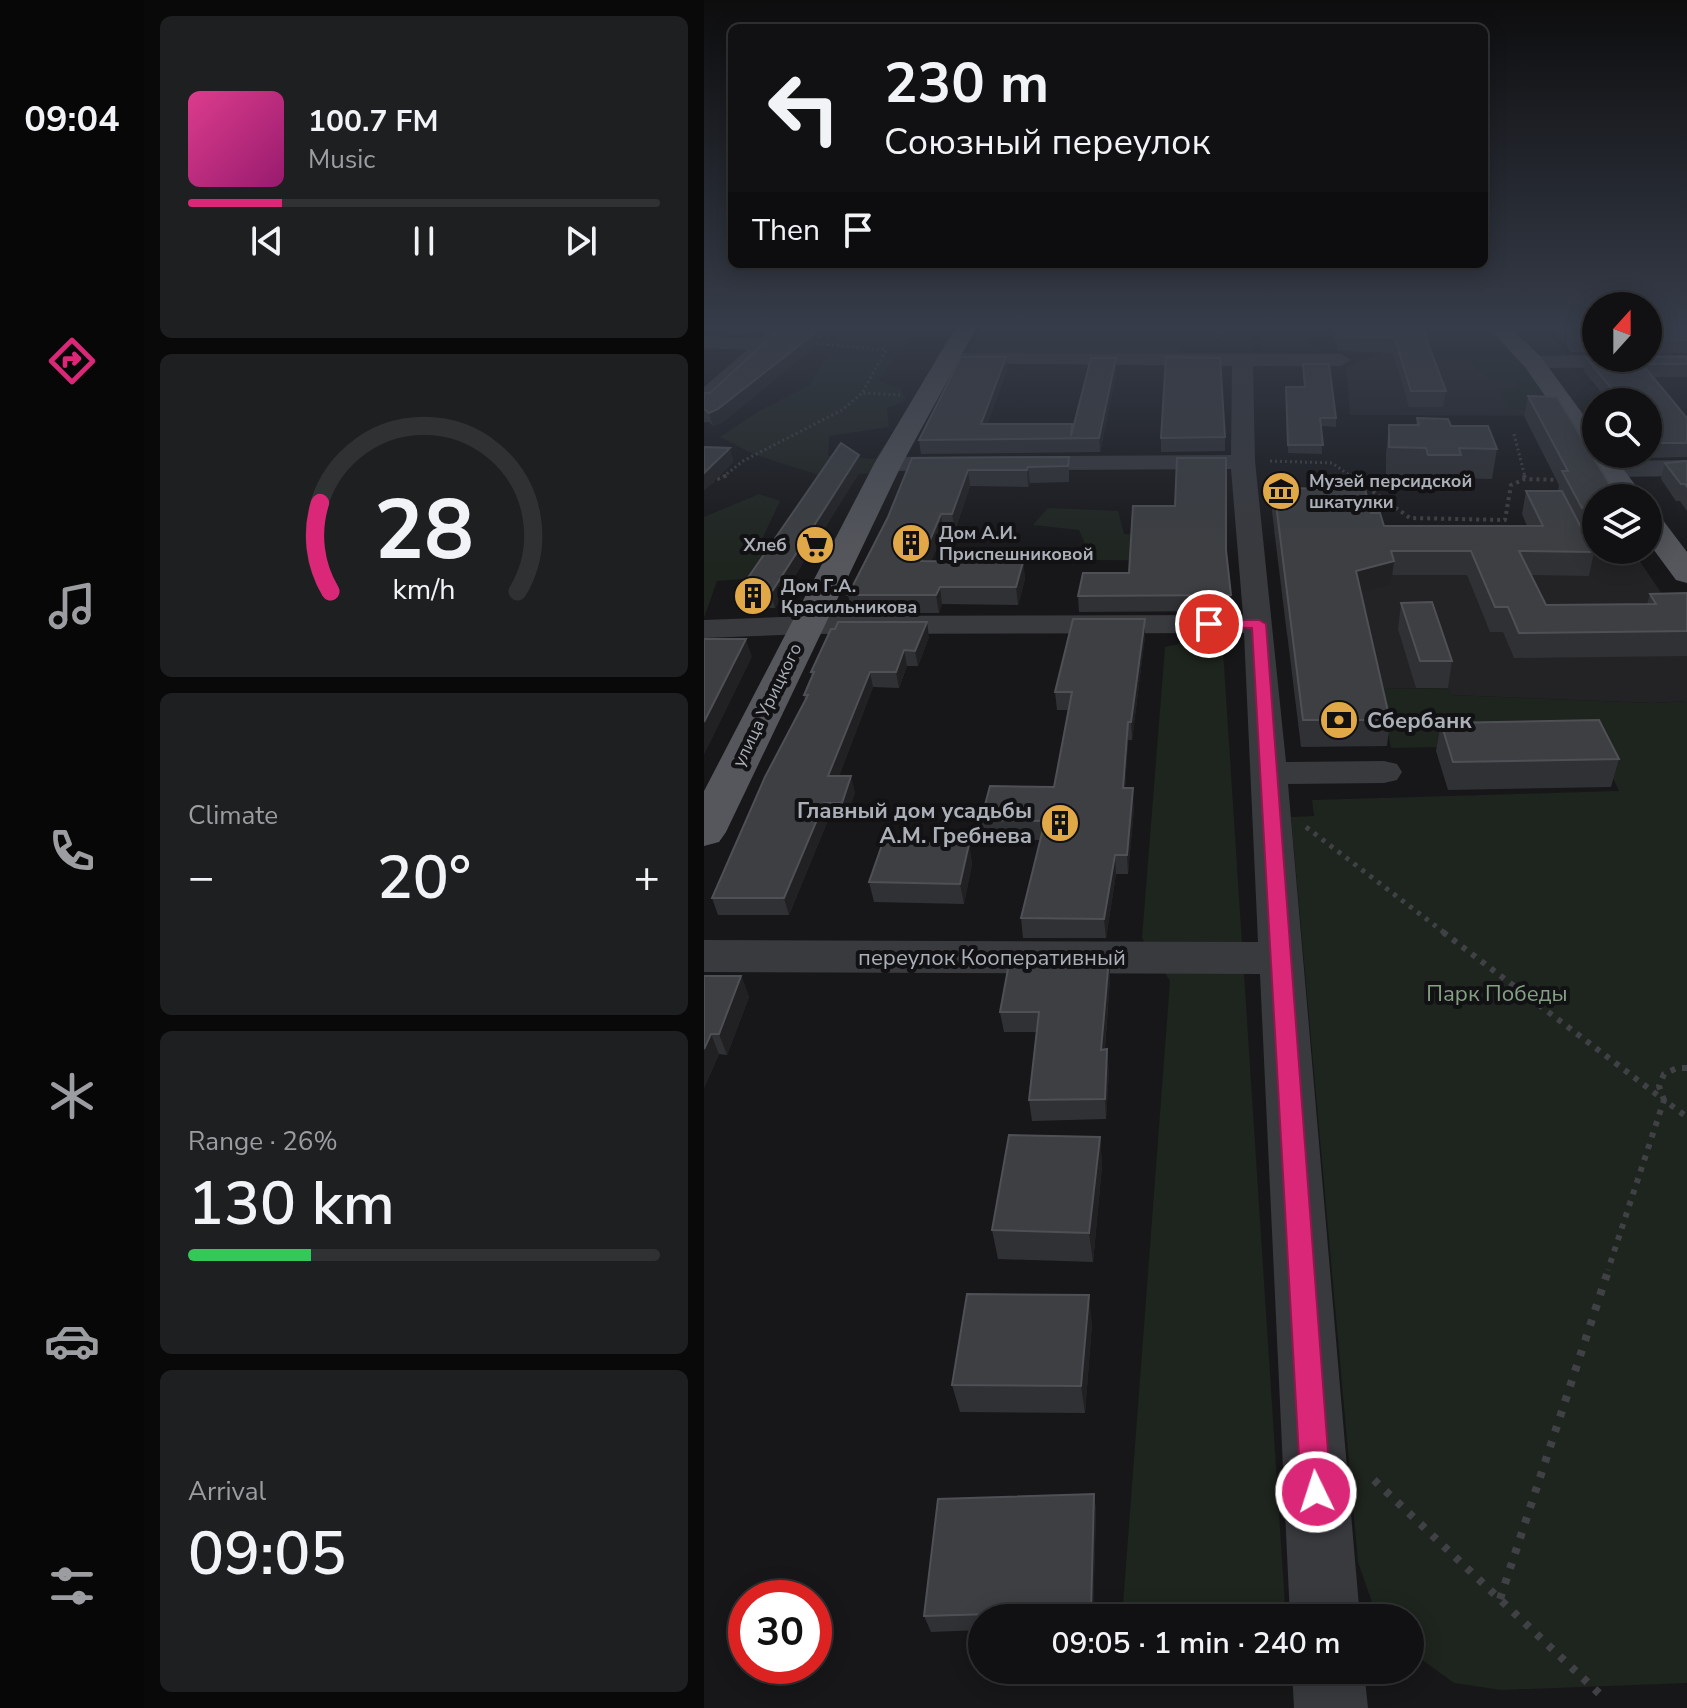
<!DOCTYPE html>
<meta charset="utf-8">
<style>
:root{--surface:#111113;--page:#1e1f21;--text:#f1f3f6;--muted:#9c9da0;--line:#303133;--accent:#db2777}
body{margin:0;font-family:"Nunito Sans",sans-serif;background:var(--page);color:var(--text);height:100vh;display:flex;flex-direction:column;font-size:30px;white-space:nowrap}
*{box-sizing:border-box;margin:0}
p{font-size:26px;color:var(--muted)}
.icon{flex:none;width:44px;height:44px;fill:none;stroke:currentColor;stroke-width:2;stroke-linecap:round;stroke-linejoin:round}
.map{position:relative;flex:1;overflow:hidden}
.drawer{display:flex;flex-direction:column;gap:16px;padding:16px;background:#09090a;width:560px}
.drawer>*{flex:none}
.banner{position:absolute;left:24px;top:24px;width:760px;height:244px;border-radius:12px;box-shadow:0 4px 20px #0003,0 0 0 2px var(--line);background:#111113;color:var(--text);overflow:hidden}
.needle{width:52px;rotate:21deg}
.controls{position:absolute;left:878px;top:292px;display:grid;gap:16px}
.controls a{display:grid;place-items:center;width:80px;height:80px;border-radius:50%;background:var(--surface);box-shadow:0 4px 20px #0003,0 0 0 2px var(--line);font-size:40px}
.speed{position:absolute;left:24px;top:1580px;display:flex;gap:16px;font-size:40px;font-weight:700;text-align:center}
.speed>*{display:grid;place-content:center;width:104px;height:104px;border-radius:50%;background:var(--surface);box-shadow:0 4px 20px #0003,0 0 0 2px var(--line);line-height:1}
.speed .limit{border:12px solid #d22;background:#fff;color:#111}
.pin{position:absolute;display:grid;place-items:center;width:68px;height:68px;color:#fff;margin:-34px;border:4px solid #fff;border-radius:50%;box-shadow:0 2px 8px #0007}
.me{position:absolute;width:88px;margin:-44px;rotate:356deg;stroke-linejoin:round;filter:drop-shadow(0 0 6px #0008)}
.turn{display:flex;align-items:center;gap:28px;height:168px;padding:0 24px;font-size:36px}
.turn .icon{width:104px;height:104px;stroke-width:2.5}
.turn b{display:block;font-size:56px;line-height:68px}
.then{display:flex;align-items:center;height:76px;padding:0 24px;background:#0003;gap:16px;font-size:30px}
.big{font-size:60px;font-weight:600;line-height:1.1}
.drawer .tile{flex:1;display:flex;flex-direction:column;justify-content:center;gap:12px;min-width:0;padding:0 28px;border-radius:12px;background:var(--page)}
.drawer .dial{align-items:center;gap:0}
.dial svg{height:208px;overflow:visible;fill:none;stroke:var(--line);stroke-width:7;stroke-linecap:round;text-anchor:middle}
.dial text{fill:var(--text);stroke:none}
.song{display:flex;align-items:center;gap:24px}
.cover{width:96px;height:96px;border-radius:12px;background:linear-gradient(135deg,hsl(330 70% 55%),hsl(320 70% 35%))}
.played{height:8px;border-radius:4px;background:linear-gradient(90deg,var(--accent) 20%,var(--line) 20%)}
.keys{display:flex;justify-content:space-around;direction:ltr}
.heat{display:flex;justify-content:space-between;align-items:center;font-size:44px;direction:ltr}
.charge{height:12px;border-radius:6px;background:linear-gradient(90deg,#34c759 26%,var(--line) 0)}
.trip{position:absolute;left:264px;top:1604px;width:456px;height:80px;border-radius:40px;background:var(--surface);box-shadow:0 4px 20px #0003,0 0 0 2px var(--line);font-weight:600;line-height:80px;text-align:center}
main{display:flex;flex:1;min-height:0}
.dock{display:flex;flex-direction:column;width:144px;justify-content:space-around;align-items:center;background:#070708;color:var(--muted)}
.dock .icon{width:56px;height:56px}
.dock .selected{color:var(--accent)}
.dock b{font-size:36px;color:var(--text)}
.map>svg:first-child{display:block}
</style>
<main>
<nav class="dock">
<b>09:04</b>
<svg class="icon selected" aria-label="directions" viewBox="0 0 24 24"><path d="M12 3l9 9-9 9-9-9zM9 14v-3h6M13 9l2 2-2 2"/></svg>
<svg class="icon" aria-label="music" viewBox="0 0 24 24"><path d="M9 18V5l10-2v13"/><circle cx="6" cy="18" r="3"/><circle cx="16" cy="16" r="3"/></svg>
<svg class="icon" aria-label="phone" viewBox="0 0 24 24"><path d="M5 4h4l2 5-3 2q2 4 5 5l2-3 5 2v4C11 20 4 13 5 4z"/></svg>
<svg class="icon" aria-label="climate" viewBox="0 0 24 24"><path d="M12 3v18M4 7l16 10M4 17L20 7"/></svg>
<svg class="icon" aria-label="car" viewBox="0 0 24 24"><path d="M5 17H2v-5l4-1 3-4h7l3 4 3 1v5h-3M9 17h6M6 11h13"/><circle cx="7" cy="17" r="2"/><circle cx="17" cy="17" r="2"/></svg>
<svg class="icon" aria-label="filters" viewBox="0 0 24 24"><path d="M4 7h16M4 17h16"/><circle cx="9" cy="7" r="2"/><circle cx="15" cy="17" r="2"/></svg>
</nav>
<section class="drawer">
<div class="tile">
<div class="song"><i class="cover"></i><div><b>100.7 FM</b><p>Music</p></div></div>
<div class="played"></div>
<div class="keys"><svg class="icon" aria-label="previous" viewBox="0 0 24 24"><path d="M18 5L8 12l10 7zM5 5v14"/></svg><svg class="icon" aria-label="pause" viewBox="0 0 24 24"><path d="M8 5v14M16 5v14"/></svg><svg class="icon" aria-label="next" viewBox="0 0 24 24"><path d="M6 5l10 7-10 7zM19 5v14"/></svg></div>
</div>
<div class="tile dial"><svg viewBox="0 0 100 80">
<path d="M14 69A42 42 0 1 1 86 69"/>
<path d="M14 69A42 42 0 0 1 10 35" stroke="#db2777"/>
<text x="50" y="56" font-size="32" font-weight="700">28</text>
<text x="50" y="72" font-size="11">km/h</text>
</svg></div>
<div class="tile"><p>Climate</p>
<div class="heat"><a>−</a><b class="big">20°</b><a>+</a></div>
</div>
<div class="tile"><p>Range · 26%</p><b class="big">130 km</b><div class="charge"></div></div>
<div class="tile"><p>Arrival</p><b class="big">09:05</b></div>
</section>
<div class="map">
<svg width="983" height="1708" viewBox="0 0 983 1708">
<rect width="100%" height="100%" fill="#171719"/>
<g fill="#232326">
<path d="M280,325H549L548,329L481,328L476,353H263Z"/>
<path d="M675,325H782L813,358L849,416L646,415L642,367L681,352Z"/>
<path d="M892,530V550H928L971,613L983,622V701L948,703L747,695L743,688L674,689L660,636H583L570,531Z"/>
</g>
<g fill="#1e241e">
<path d="M142,325H215L174,381L196,388L202,400L183,408L185,427L125,436L124,456L171,459L190,432L193,471L121,477L49,454L16,437L55,411L106,385Z"/>
<path d="M560,325L576,331L606,335L603,343L618,350H558Z"/>
<path d="M812,325H839L862,355L836,356Z"/>
<path d="M791,327L826,366L854,411L808,409L792,389L810,388L811,381L785,377L763,361L686,351L706,340H780V328Z"/>
<path d="M480,328L548,329V355L486,356L476,353Z"/>
<path d="M55,494L76,501L52,552L91,560L81,576L13,581L0,618V517Z"/>
<path d="M344,508L414,511L420,534L521,539L522,561L388,560L375,530L329,525Z"/>
<path d="M518,635L581,1605L567,1618H418L466,981L438,938L461,647Z"/>
<path d="M744,688L747,695L948,703L983,701V1683L797,1690L750,1683L706,1651V1618H678L670,1608L654,1562L587,817L610,816L608,800L915,791L893,744L687,748L674,689Z"/>
</g>
<g fill="none" stroke-linecap="round" stroke-linejoin="round">
<path fill="#2f363c" fill-rule="evenodd" d="M24,325H55C47,336 37,337 25,334L21,328Z"/>
<g stroke="#3f4145" stroke-width="3" stroke-dasharray="2 3" stroke-linecap="butt">
<path d="M514,339L515,325"/>
<path d="M108,343L182,350L158,393L196,395"/>
<path d="M810,434L821,477"/>
<path d="M566,461L628,463L648,477"/>
<path d="M19,477L39,461L138,410L158,393"/>
</g>
<g stroke="#3f4145" stroke-width="4" stroke-dasharray="3 4" stroke-linecap="butt">
<path d="M646,475L706,518L801,520L807,485L821,479L856,480"/>
<path d="M820,475L821,479"/>
<path d="M0,484L24,475"/>
</g>
<path stroke="#3f4145" stroke-width="5" stroke-dasharray="4 6" stroke-linecap="butt" d="M602,827L742,934"/>
<g stroke="#3f4145" stroke-width="6" stroke-dasharray="5 7" stroke-linecap="butt">
<path d="M739,932L960,1100L904,1270"/>
<path d="M983,1068H973L960,1074L955,1086L960,1100L983,1117"/>
</g>
<g stroke="#3f4145" stroke-width="8" stroke-dasharray="6 10" stroke-linecap="butt">
<path d="M670,1480L900,1698"/>
<path d="M796,1599L905,1268"/>
</g>
<g fill="#393a3e" fill-rule="evenodd">
<path d="M72,325H93L8,404L0,406V387L43,350L0,348V336L57,338Z"/>
<path d="M250,353L637,354L647,360L637,366H549L551,461L582,762L680,761L693,764L698,772L693,780L680,783L584,784L656,1618H586L556,974L0,972V940L554,942L540,633L102,634L0,638V620L102,616L539,615L527,469L184,471L175,469L172,464L175,459L184,457L527,455L528,366L243,363L240,359L243,355Z"/>
<path d="M892,355V358H944V355H983V367L829,368L819,362L829,356Z"/>
<path d="M983,460V476L905,477L896,474L892,469L896,464L905,461Z"/>
<path d="M588,1670H660L664,1708H590Z"/>
</g>
<g fill="#55575c" fill-rule="evenodd">
<path d="M253,325H274L198,464L22,832L15,842L0,846V791L170,464Z"/>
<path d="M782,325H804L837,357L892,432V454H908L941,498H912L821,367Z"/>
<path d="M944,512L955,515L983,552V583L972,580L944,542Z"/>
</g>
</g>
<g fill="#303134">
<path d="M80,325H130L109,348L18,423L9,426L5,422H0V393H6Z"/>
<path d="M627,325H717L742,391L739,407H705L689,353L634,351Z"/>
<path d="M847,325H892V352H867Z"/>
<path d="M983,325V353L944,354V326Z"/>
<path d="M302,357L303,370L283,424H368V431L413,370L396,452L217,454L215,440Z"/>
<path d="M983,357V377H948L983,418V457L942,458L939,454H944V402H905L880,371L882,358Z"/>
<path d="M599,364L632,418V427L617,426L618,454L584,453L582,387H600Z"/>
<path d="M824,396L892,498V530H879L890,552L885,576L827,575L842,605L943,604L946,594L983,593V656L810,658L799,632H786L763,575H688L687,585L657,593L686,720L683,746L597,747L568,511L570,488L667,513L680,526H823L818,514L822,491H854L855,485L820,416Z"/>
<path d="M713,418L747,426L793,449L788,479L754,478L753,486L720,485L718,478L682,477V454L685,425H712Z"/>
<path d="M521,437V451L457,452V438Z"/>
<path d="M365,457V482L326,483L324,487L266,486L251,531H240L227,561L319,562L321,579L314,605L238,604L235,613H148L144,595L184,517L208,458Z"/>
<path d="M983,461V511L976,501H972L957,479L961,463Z"/>
<path d="M158,468L71,608H38L34,592Z"/>
<path d="M522,550L527,595L526,611L375,612L374,596L425,573Z"/>
<path d="M697,603L748,661L744,688H712L694,629Z"/>
<path d="M441,619V636L428,740H424L421,788L430,808L424,874H412L402,938H319L317,918L336,840L280,839L277,820L350,787L364,710H353L351,692Z"/>
<path d="M225,637L214,666H203L195,688L169,687L135,776L151,792L142,819L124,820L85,915H14L8,898L101,700L100,695L108,676L107,672Z"/>
<path d="M737,723L915,759L907,787L744,790L732,751Z"/>
<path d="M265,844L268,864L260,904L170,902L165,882Z"/>
<path d="M405,958L406,978L401,1049L405,1070L402,1119L328,1121L325,1100L332,1032H300L296,1012Z"/>
<path d="M0,976H37L45,997L23,1055L15,1054L0,1088Z"/>
<path d="M396,1137L398,1166L389,1262L294,1259L288,1230Z"/>
<path d="M388,1323L381,1413L256,1412L248,1385Z"/>
<path d="M390,1494L392,1511L389,1618H278V1630L227,1632L220,1616Z"/>
</g>
<g fill="#212123">
<path d="M117,325H130L109,348L18,423L9,426L5,413Z"/>
<path d="M302,357L303,370L279,438L277,424Z"/>
<path d="M412,358L413,370L396,452L395,438Z"/>
<path d="M26,448L30,462L0,491V473Z"/>
<path d="M155,455L158,468L71,608L67,593Z"/>
<path d="M324,467L326,483L324,487L323,470Z"/>
<path d="M264,470L266,486L251,531L248,514Z"/>
<path d="M237,514L240,531L220,579L217,561Z"/>
<path d="M690,561L687,585L649,595L652,571Z"/>
<path d="M319,562L321,579L314,605L312,587Z"/>
<path d="M236,587L238,604L235,613L232,595Z"/>
<path d="M441,619V636L428,740L427,722Z"/>
<path d="M223,622L225,637L214,666L211,651Z"/>
<path d="M42,639L48,657L0,755V722Z"/>
<path d="M200,650L203,666L195,688L192,672Z"/>
<path d="M166,672L169,687L129,792L124,776Z"/>
<path d="M424,722V740L420,807L419,788Z"/>
<path d="M147,776L151,792L142,819L138,803Z"/>
<path d="M429,788L430,808L424,874L423,855Z"/>
<path d="M120,803L124,820L85,915L80,898Z"/>
<path d="M265,844L268,864L260,904L256,884Z"/>
<path d="M411,855L412,874L402,938L400,919Z"/>
<path d="M405,958L406,978L399,1070L397,1050Z"/>
<path d="M37,976L45,997L23,1055L15,1034Z"/>
<path d="M7,1034L15,1054L0,1088V1049Z"/>
<path d="M403,1049L405,1070L402,1119L401,1099Z"/>
<path d="M396,1137L398,1166L389,1262L385,1233Z"/>
<path d="M385,1295L388,1323L381,1413L377,1386Z"/>
<path d="M390,1494L392,1511L389,1618H388L387,1611Z"/>
</g>
<g fill="#3d3f42" stroke="#4f5055" stroke-width="2">
<path d="M80,325H117L107,336L14,409L5,413L0,409V393H6Z"/>
<path d="M632,325H717L742,391H707L691,338L636,336Z"/>
<path d="M858,325H892V339L870,340Z"/>
<path d="M983,325V340L944,341V326Z"/>
<path d="M257,357H302L277,424H368L367,436L387,358H412L395,438L215,440Z"/>
<path d="M462,357L516,358L521,437L457,438Z"/>
<path d="M944,357H983V364H938L983,418V443H946L944,441V402H919L882,358Z"/>
<path d="M599,364H625L632,418H616L619,445H584L582,387H601Z"/>
<path d="M824,396L853,397L914,498H892V508H878L858,471H864Z"/>
<path d="M713,418L744,419L747,426H784L793,449L755,448L757,455H724L722,448L685,447V425H715Z"/>
<path d="M137,443L155,455L67,593L34,592Z"/>
<path d="M0,447L26,448L0,473Z"/>
<path d="M365,457L364,466L324,467L323,470H264L248,514H237L217,561L319,562L312,587H236L232,595H144L184,517L208,458Z"/>
<path d="M473,458H522V550L527,595L374,596L379,573H425L429,506H471Z"/>
<path d="M983,461V487L981,484H977L961,463Z"/>
<path d="M570,488L661,489L667,513H676L680,526H839L822,491H858L890,552L815,551L842,605L952,604L946,594L983,593V631L815,633L804,607H791L767,551H687L690,561L652,571L686,720H599Z"/>
<path d="M728,602L748,661H716L697,603Z"/>
<path d="M369,619H441L427,722H424L419,788H429L423,855H411L400,919L317,918L341,821L277,820L286,786L350,787L368,692H351Z"/>
<path d="M134,622H223L211,651L200,650L192,672H166L124,776H147L138,803H120L80,898H8L61,777L104,695H100L110,672H107L127,629H131Z"/>
<path d="M0,639H42L0,722Z"/>
<path d="M895,720L915,759L749,762L737,723Z"/>
<path d="M179,842L265,844L256,884L165,882Z"/>
<path d="M306,958H405L397,1050L403,1049L401,1099L325,1100L335,1012H296Z"/>
<path d="M0,976H37L15,1034H7L0,1049Z"/>
<path d="M305,1135L396,1137L385,1233L288,1230Z"/>
<path d="M263,1294L385,1295L377,1386L248,1385Z"/>
<path d="M390,1494L387,1611L220,1616L234,1499Z"/>
</g>
<linearGradient id="sky" x2="0" y2="1"><stop stop-color="#0d0d0e"/><stop offset="0.58" stop-color="#363c49"/><stop offset="1" stop-color="#363c49" stop-opacity="0"/></linearGradient>
<rect width="983" height="564" fill="url(#sky)"/>
<path fill="#db2777" stroke="#8e194d" stroke-width="2" d="M505,620H555L562,624L627,1492L622,1503L612,1507L602,1503L597,1492L548,628L500,627L498,624Z"/>
<defs>
<symbol id="museum-disc" viewBox="-11 -11 22 22"><circle r="9.5" fill="#e1a847" stroke="#121214"/><path d="M0-6L6-3V-2H-6V-3ZM-5-1h2V3h-2ZM-1-1h2V3h-2ZM3-1h2V3H3ZM-6 4H6V6H-6Z" fill="#111"/></symbol>
<symbol id="building-disc" viewBox="-11 -11 22 22"><circle r="9.5" fill="#e1a847" stroke="#121214"/><path d="M-4-6H4V6H1V3H-1V6H-4ZM-2.5-4.3h1.7v1.8h-1.7ZM.8-4.3h1.7v1.8H.8ZM-2.5-1h1.7V.8h-1.7ZM.8-1h1.7V.8H.8Z" fill="#111"/></symbol>
<symbol id="supermarket-disc" viewBox="-11 -11 22 22"><circle r="9.5" fill="#e1a847" stroke="#121214"/><path d="M-6-5.5h2.5l.6 2H6L4.5 2H-2.5L-4.4-4H-6ZM-1.5 3.2a1.3 1.3 0 1 0 .1 0ZM3 3.2a1.3 1.3 0 1 0 .1 0Z" fill="#111"/></symbol>
<symbol id="bank-disc" viewBox="-11 -11 22 22"><circle r="9.5" fill="#e1a847" stroke="#121214"/><path d="M-6-4H6V4H-6ZM0-2.3a2.3 2.3 0 1 0 0 4.6a2.3 2.3 0 1 0 0-4.6Z" fill="#111"/></symbol>
</defs>
<g fill-rule="evenodd">
<use href="#museum-disc" x="555" y="469" width="44" height="44"/>
<use href="#building-disc" x="185" y="521" width="44" height="44"/>
<use href="#supermarket-disc" x="89" y="523" width="44" height="44"/>
<use href="#building-disc" x="27" y="574" width="44" height="44"/>
<use href="#bank-disc" x="613" y="698" width="44" height="44"/>
<use href="#building-disc" x="334" y="801" width="44" height="44"/>
</g>
<g text-anchor="middle" stroke-width="8" stroke-linejoin="round" paint-order="stroke">
<g font-size="18" font-weight="bold" fill="#abafb8" stroke="#121214" text-anchor="start">
<text x="605" y="487">Музей персидской<tspan x="605" dy="21">шкатулки</tspan></text>
<text x="235" y="539">Дом А.И.<tspan x="235" dy="21">Приспешниковой</tspan></text>
<text x="83" y="551" text-anchor="end">Хлеб</text>
<text x="77" y="592">Дом Г.А.<tspan x="77" dy="21">Красильникова</tspan></text>
</g>
<g font-size="18" fill="#abafb8" stroke="#121214">
<text transform="translate(63 705) rotate(-64)" y="6">улица Урицкого</text>
</g>
<g font-size="22" font-weight="bold" fill="#abafb8" stroke="#121214" text-anchor="start">
<text x="663" y="728">Сбербанк</text>
<text x="328" y="818" text-anchor="end">Главный дом усадьбы<tspan x="328" dy="25">А.М. Гребнева</tspan></text>
</g>
<g font-size="22" fill="#abafb8" stroke="#121214">
<text x="288" y="965">переулок Кооперативный</text>
</g>
<g font-size="22" fill="#84a184" stroke="#121214">
<text x="793" y="1001">Парк Победы</text>
</g>
</g>
</svg>
<div class="controls">
<a><svg class="needle" viewBox="-14 -14 28 28"><path d="M0-13l5 13h-10z" fill="#e53935"/><path d="M0 13l5-13h-10z" fill="#9c9da0"/></svg></a>
<a><svg class="icon" aria-label="search" viewBox="0 0 24 24"><circle cx="10" cy="10" r="6"/><path d="M15 15l6 6"/></svg></a>
<a><svg class="icon" aria-label="layers" viewBox="0 0 24 24"><path d="M12 4l9 5-9 5-9-5zM3 14l9 5 9-5"/></svg></a>
</div>
<div class="speed"><div class="limit">30</div></div>
<div class="pin" style="left:505px;top:624px;background:#d93025"><svg class="icon" aria-label="arrive" viewBox="0 0 24 24"><path d="M6 21V4h12l-3 4 3 4H6"/></svg></div>
<svg class="me" style="left:612px;top:1492px" viewBox="-20 -20 40 40"><circle r="17" fill="#db2777" stroke="#fff" stroke-width="3"/><path d="M0-11L8 9 0 5-8 9z" fill="#fff"/></svg>
<div class="trip">09:05 · 1 min · 240 m</div>
<div class="banner">
<div class="turn"><svg class="icon" aria-label="left" viewBox="0 0 24 24"><path d="M17 20v-9H6M10 6l-5 5 5 5"/></svg><div><b>230 m</b>Союзный переулок</div></div>
<div class="then">Then<svg class="icon" aria-label="arrive" viewBox="0 0 24 24"><path d="M6 21V4h12l-3 4 3 4H6"/></svg></div>
</div>
</div>
</main>
